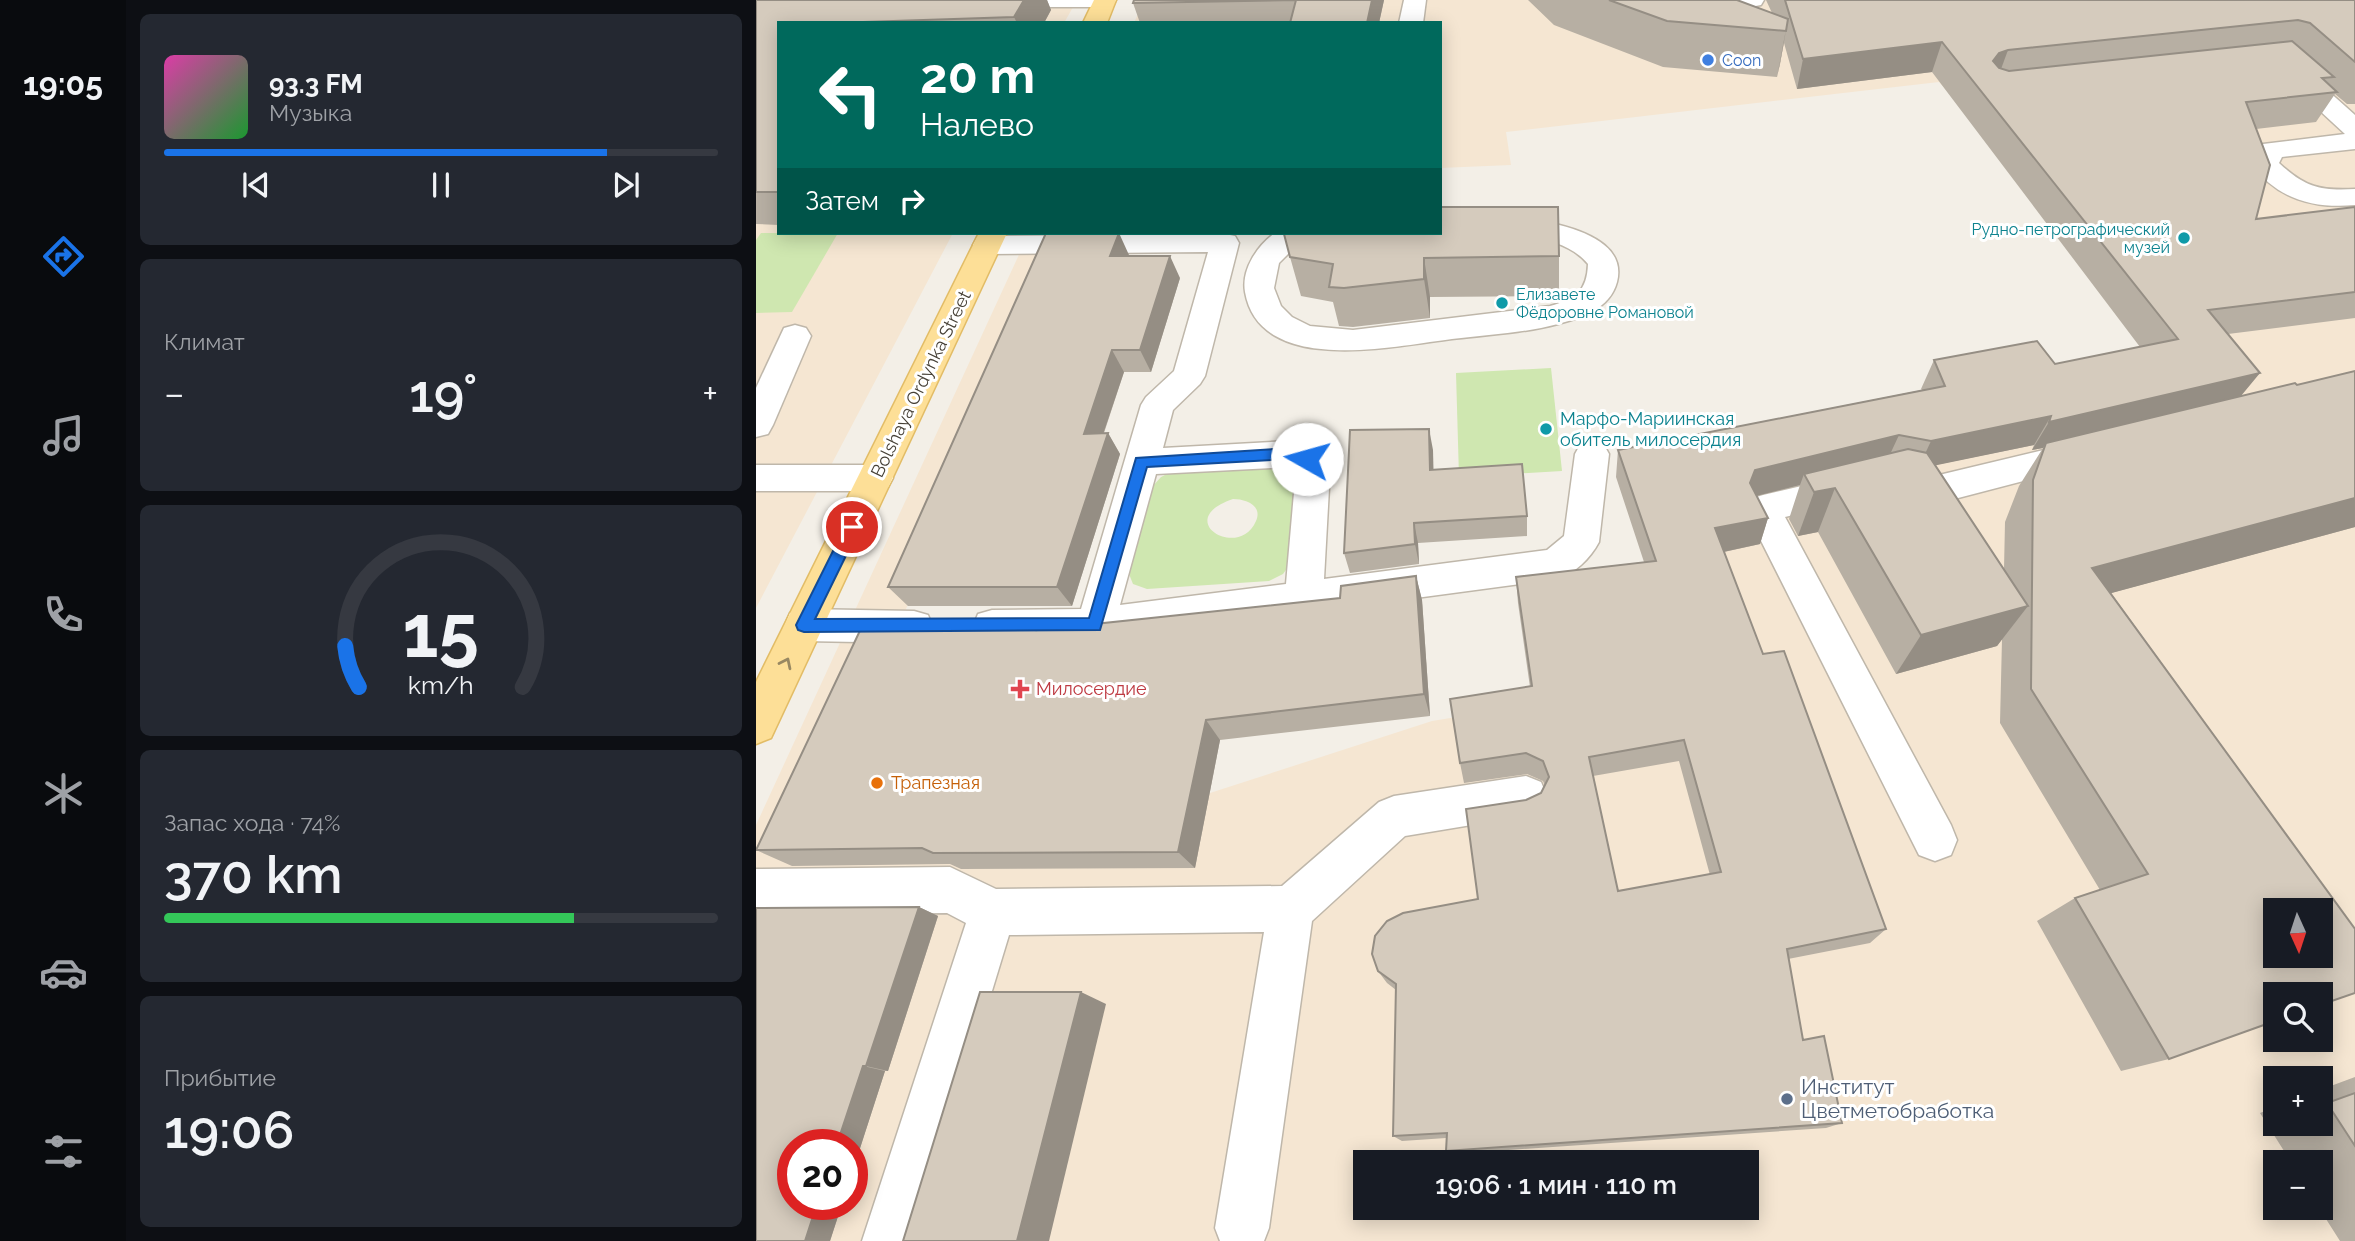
<!DOCTYPE html>
<html lang="ru">
<meta charset="utf-8">
<style>
:root{--surface:#171b24;--page:#242831;--text:#f1f3f6;--muted:#9ea1a6;--line:#363941;--accent:#1a73e8}
body{margin:0;font-family:Raleway,sans-serif;background:var(--page);color:var(--text);height:100vh;display:flex;flex-direction:column;font-size:26px;white-space:nowrap}
*{box-sizing:border-box;margin:0}
p{font-size:23px;color:var(--muted)}
.icon{flex:none;width:38px;height:38px;fill:none;stroke:currentColor;stroke-width:2;stroke-linecap:round;stroke-linejoin:round}
.map{position:relative;flex:1;overflow:hidden}
.details{display:flex;flex-direction:column;gap:14px;padding:14px;background:#0d0f14;width:630px}
.details>*{flex:none}
.banner{position:absolute;left:21px;top:21px;width:665px;height:214px;border-radius:0px;box-shadow:0 4px 18px #0003;background:#00695c;color:#fff;overflow:hidden}
.needle{width:46px;rotate:177deg}
.buttons{position:absolute;left:1507px;top:898px;display:grid;gap:14px}
.buttons a{display:grid;place-items:center;width:70px;height:70px;border-radius:0px;background:var(--surface);box-shadow:0 4px 18px #0003;font-size:35px}
.speed{position:absolute;left:21px;top:1129px;display:flex;gap:14px;font-size:35px;font-weight:700;text-align:center}
.speed>*{display:grid;place-content:center;width:91px;height:91px;border-radius:50%;background:var(--surface);box-shadow:0 4px 18px #0003;line-height:1}
.speed .limit{border:10px solid #d22;background:#fff;color:#111}
.pin{position:absolute;display:grid;place-items:center;width:60px;height:60px;color:#fff;margin:-30px;border:4px solid #fff;border-radius:50%;box-shadow:0 2px 7px #0007}
.me{position:absolute;width:77px;margin:-38px;rotate:277deg;stroke-linejoin:round;filter:drop-shadow(0 0 5px #0008)}
.turn{display:flex;align-items:center;gap:24px;height:147px;padding:0 28px;font-size:32px}
.turn .icon{width:91px;height:91px;stroke-width:2.5}
.turn b{display:block;font-size:49px;line-height:60px}
.then{display:flex;align-items:center;height:66px;padding:0 28px;background:#0003;gap:14px;font-size:26px}
.big{font-size:52px;font-weight:600;line-height:1.1}
.details .tile{flex:1;display:flex;flex-direction:column;justify-content:center;gap:10px;min-width:0;padding:0 24px;border-radius:10px;background:var(--page)}
.details .dial{align-items:center;gap:0}
.dial svg{height:182px;overflow:visible;fill:none;stroke:var(--line);stroke-width:7;stroke-linecap:round;text-anchor:middle}
.dial text{fill:var(--text);stroke:none}
.song{display:flex;align-items:center;gap:21px}
.cover{width:84px;height:84px;border-radius:10px;background:linear-gradient(135deg,hsl(320 70% 55%),hsl(130 70% 35%))}
.played{height:7px;border-radius:4px;background:linear-gradient(90deg,var(--accent) 80%,var(--line) 80%)}
.keys{display:flex;justify-content:space-around;direction:ltr}
.heat{display:flex;justify-content:space-between;align-items:center;font-size:38px;direction:ltr}
.charge{height:10px;border-radius:5px;background:linear-gradient(90deg,#34c759 74%,var(--line) 0)}
.trip{position:absolute;left:597px;top:1150px;width:406px;height:70px;border-radius:0px;background:var(--surface);box-shadow:0 4px 18px #0003;font-weight:600;line-height:70px;text-align:center}
main{display:flex;flex:1;min-height:0}
.tabs{display:flex;flex-direction:column;width:126px;justify-content:space-around;align-items:center;background:#090b0e;color:var(--muted)}
.tabs .icon{width:49px;height:49px}
.tabs .active{color:var(--accent)}
.tabs b{font-size:32px;color:var(--text)}
.map>svg:first-child{display:block}
</style>
<main>
<nav class="tabs">
<b>19:05</b>
<svg class="icon active" aria-label="directions" viewBox="0 0 24 24"><path d="M12 3l9 9-9 9-9-9zM9 14v-3h6M13 9l2 2-2 2"/></svg>
<svg class="icon" aria-label="music" viewBox="0 0 24 24"><path d="M9 18V5l10-2v13"/><circle cx="6" cy="18" r="3"/><circle cx="16" cy="16" r="3"/></svg>
<svg class="icon" aria-label="phone" viewBox="0 0 24 24"><path d="M5 4h4l2 5-3 2q2 4 5 5l2-3 5 2v4C11 20 4 13 5 4z"/></svg>
<svg class="icon" aria-label="climate" viewBox="0 0 24 24"><path d="M12 3v18M4 7l16 10M4 17L20 7"/></svg>
<svg class="icon" aria-label="car" viewBox="0 0 24 24"><path d="M5 17H2v-5l4-1 3-4h7l3 4 3 1v5h-3M9 17h6M6 11h13"/><circle cx="7" cy="17" r="2"/><circle cx="17" cy="17" r="2"/></svg>
<svg class="icon" aria-label="filters" viewBox="0 0 24 24"><path d="M4 7h16M4 17h16"/><circle cx="9" cy="7" r="2"/><circle cx="15" cy="17" r="2"/></svg>
</nav>
<section class="details">
<div class="tile">
<div class="song"><i class="cover"></i><div><b>93.3 FM</b><p>Музыка</p></div></div>
<div class="played"></div>
<div class="keys"><svg class="icon" aria-label="previous" viewBox="0 0 24 24"><path d="M18 5L8 12l10 7zM5 5v14"/></svg><svg class="icon" aria-label="pause" viewBox="0 0 24 24"><path d="M8 5v14M16 5v14"/></svg><svg class="icon" aria-label="next" viewBox="0 0 24 24"><path d="M6 5l10 7-10 7zM19 5v14"/></svg></div>
</div>
<div class="tile"><p>Климат</p>
<div class="heat"><a>−</a><b class="big">19°</b><a>+</a></div>
</div>
<div class="tile dial"><svg viewBox="0 0 100 80">
<path d="M14 69A42 42 0 1 1 86 69"/>
<path d="M14 69A42 42 0 0 1 8 51" stroke="#1a73e8"/>
<text x="50" y="56" font-size="32" font-weight="700">15</text>
<text x="50" y="72" font-size="11">km/h</text>
</svg></div>
<div class="tile"><p>Запас хода · 74%</p><b class="big">370 km</b><div class="charge"></div></div>
<div class="tile"><p>Прибытие</p><b class="big">19:06</b></div>
</section>
<div class="map">
<svg width="1599" height="1241" viewBox="0 0 1599 1241">
<rect width="100%" height="100%" fill="#f3efe7"/>
<g fill="#f5e6d2" fill-rule="evenodd">
<path d="M0,0H321L308,23H23V233H197L0,608Z"/>
<path d="M388,0H1599V1241H0V825L273,233H311L129,658L454,793L676,721L996,669L953,555L978,490L1475,403L1183,82L750,132L755,165L684,168V23H378ZM1519,910H1564V956H1519ZM1519,994H1564V1040H1519ZM1519,1078H1564V1124H1519ZM37,1144H96V1204H37ZM609,1162H990V1208H609ZM1519,1162H1564V1208H1519Z"/>
</g>
<g fill="#cfe7b0" fill-rule="evenodd">
<path d="M5,233H82L36,312L0,313V240Z"/>
<path d="M795,368L806,471L703,477L700,373Z"/>
<path d="M516,466L534,470L542,483L535,563L527,574L513,581L391,589L377,584L373,574L396,487L405,477L417,471ZM477,499C489,499 507,505 500,521C483,561 415,520 477,499Z"/>
</g>
<g fill="none" stroke-linecap="round" stroke-linejoin="round">
<defs>
<g id="minor">
<path d="M221,0H360L357,5L349,7H232L224,5Z"/>
<path d="M648,0H670L667,23H643Z"/>
<path d="M942,0H1008L1005,5C988,9 962,9 945,5Z"/>
<path d="M1533,62L1542,64L1599,115V149L1526,157L1523,163C1549,187 1564,191 1599,189V205C1559,209 1520,199 1496,164L1507,144L1589,134L1524,74L1521,69L1524,64Z"/>
<path d="M684,212C723,214 878,215 861,282C854,309 825,318 802,324C768,333 731,335 696,339C639,346 504,377 489,292C485,269 502,245 519,233H553L523,263L518,288L525,306L536,317L554,326L597,330L794,306C820,299 831,291 832,264C804,229 726,232 684,230Z"/>
<path d="M469,234L479,236L483,243L449,376L444,384L417,410L407,448L534,441L563,450L574,470L568,579L791,550L808,536L819,454L824,445L836,441L848,445L853,454L843,542C834,559 819,573 801,579L339,641L236,642L222,638L217,626L222,614L236,610L325,609L385,405L390,397L418,371L452,252L231,254L221,252L217,245L221,238L231,236ZM534,467L540,470L530,584L364,605L400,474Z"/>
<path d="M39,325L50,328L55,336L17,425L12,434L0,437V388L28,328Z"/>
<path d="M1325,441L1337,445L1342,454L1337,463L1183,503L1131,492L1029,517L1195,825L1201,840L1195,855L1179,861L1163,855L989,509L994,499L1007,495L1131,466L1183,475Z"/>
<path d="M0,465H120L132,469L137,478L132,487L120,491H0Z"/>
<path d="M48,609L158,611L172,615L177,627L172,639L158,643L48,641L34,637L29,625L34,613Z"/>
<path d="M770,776L785,782L791,796L785,810L770,816L649,836L556,921L513,1228L508,1241H464L459,1228L508,932L253,935L160,1241H106L210,923L191,913L0,915V869L194,867L240,889L526,886L623,802L638,796Z"/>
</g>
<g id="major">
<path d="M338,0H360L351,23H327Z"/>
<path d="M223,233H251L15,738L0,744V682Z"/>
</g>
</defs>
<use href="#minor" stroke="#bfb7aa" stroke-width="3"/>
<use href="#major" stroke="#e2bc66" stroke-width="3"/>
<use href="#minor" fill="#fff" fill-rule="evenodd"/>
<use href="#major" fill="#fddf97" fill-rule="evenodd"/>
</g>
<g fill="#b7afa3" fill-rule="evenodd">
<path d="M0,0H291L295,10L288,23H23V225L0,224Z"/>
<path d="M378,0H628L623,23H384L377,3Z"/>
<path d="M772,0H981L1016,13L1010,0H1599V104H1591L1579,94L1560,122L1500,129V219L1599,207V318L1472,334L1484,396L1599,527L1355,593L1599,929L1413,1059L1365,1071L1281,921L1319,898L1344,890L1244,723L1246,639L1241,646L1140,674L1062,532L1042,536L1033,519L1044,485L1000,496L1012,518L1004,544L968,552L1007,654L1130,929L1114,943L1032,959L1047,1040L1086,1123L1070,1128L696,1154L690,1151V1138L646,1141L637,1136L640,990L631,983L622,971L722,899L770,800L785,793L789,786L787,781L771,774L708,783L704,763L774,687L762,603L760,577L888,562L860,477L862,450L1166,390L1165,389L1178,360L1299,364L1384,347L1176,72L1041,89L1028,43L1021,77L907,67L798,25ZM1278,445L1276,450L1287,448L1263,486L1249,522L1248,569L1179,465ZM923,761L954,875L862,891L837,776Z"/>
<path d="M803,256V296L674,297V318L597,327L583,326L577,302L545,296L534,257Z"/>
<path d="M424,278L395,372H368L348,433H352L364,454L316,606H152L132,587Z"/>
<path d="M677,450V470L771,516V536L662,543L663,564L594,573L588,553Z"/>
<path d="M660,576L666,600L674,716L464,740L439,868L205,869L194,864L36,866L0,850L291,629L584,598Z"/>
<path d="M163,907L182,916L132,1071H129L96,1173V1144L37,1204H86L74,1241H0Z"/>
<path d="M1599,1077V1241H1584L1563,1208H1564V1162H1535L1504,1113L1519,1107V1124H1564V1090Z"/>
</g>
<g fill="#958e84">
<path d="M268,0H291L295,10L288,23H261L258,17Z"/>
<path d="M616,0H628L623,23H611Z"/>
<path d="M1032,19L1024,64L1021,77Z"/>
<path d="M1186,42L1176,72L1041,89L1047,59Z"/>
<path d="M1252,50L1241,80L1237,61L1243,53Z"/>
<path d="M363,233L373,255L354,256Z"/>
<path d="M414,256L424,278L395,372L384,350Z"/>
<path d="M668,258L674,297V318L668,279Z"/>
<path d="M356,350L368,372L340,455L328,434Z"/>
<path d="M1504,373L1480,402L1290,443L1287,448L1276,450L1293,422Z"/>
<path d="M1295,416L1278,445L1162,469L1175,441Z"/>
<path d="M673,429L677,450L678,491L674,470Z"/>
<path d="M352,433L364,454L316,606L301,587Z"/>
<path d="M1143,435L1130,463L1048,474L1044,485L992,498L994,483L999,470Z"/>
<path d="M1079,488L1062,532L1042,536L1058,492Z"/>
<path d="M1599,498V527L1304,607L1336,568Z"/>
<path d="M1012,518L1004,544L953,555L959,528Z"/>
<path d="M658,523L662,543L663,564L659,544Z"/>
<path d="M660,576L666,600L674,716L668,694Z"/>
<path d="M1272,606L1241,646L1140,674L1165,635Z"/>
<path d="M284,620L304,644L281,630Z"/>
<path d="M450,720L464,740L439,868L422,852Z"/>
<path d="M163,907L182,916L132,1071L110,1066Z"/>
<path d="M325,992L350,1004L293,1241H261Z"/>
<path d="M107,1066L129,1071L96,1173V1144H81Z"/>
<path d="M61,1204H86L74,1241H49Z"/>
</g>
<g fill="#d5cbbd" stroke="#958e84" stroke-width="2" fill-rule="evenodd">
<path d="M0,0H268L258,17L77,23H23V192H0Z"/>
<path d="M378,0H616L611,23H534L540,0L377,3Z"/>
<path d="M853,0H981L1032,19L1030,31L911,21Z"/>
<path d="M1029,0H1599V62L1554,23L1542,20L1252,50L1243,53L1237,61L1243,68L1253,71L1536,41L1578,77L1566,78L1581,92L1490,102L1514,165L1500,219L1599,207V292L1452,310L1504,373L1293,422L1295,416L1175,441L1143,435L999,470L994,483L1012,518L959,528L1007,654L1028,651L1130,929L1031,949L1047,1040L1068,1036L1086,1123L690,1151L691,1133L637,1136L640,984L622,971L616,954L619,936L631,921L647,913L722,899L710,809L770,800L785,793L793,777L787,761L770,753L704,763L694,699L776,686L760,577L900,561L862,450L1189,386L1178,360L1281,341L1299,364L1422,339L1186,42L1047,59ZM928,740L965,872L862,891L833,757Z"/>
<path d="M684,207H802L803,256L668,258V279L588,288L573,287L577,264L534,257L528,234L529,233H684Z"/>
<path d="M290,233H363L354,256H414L384,350H356L328,434L352,433L301,587H132Z"/>
<path d="M1599,371V498L1336,568L1599,929V993L1564,1005V994H1519V1021L1413,1059L1319,898L1392,874L1275,689L1277,480L1290,443L1539,383L1541,385ZM1519,910H1564V956H1519Z"/>
<path d="M673,429L674,470L766,464L771,516L658,523L659,544L588,553L594,430Z"/>
<path d="M1152,449L1171,453L1272,606L1165,635L1079,488L1058,492L1048,474Z"/>
<path d="M660,576L668,694L450,720L422,852L177,853L166,848L0,850L109,620H284L281,630L584,598L585,586Z"/>
<path d="M163,907L110,1066H107L81,1144H37V1204H61L49,1241H0V908Z"/>
<path d="M224,992H325L261,1241H147Z"/>
<path d="M1599,1093V1146L1571,1103Z"/>
</g>
<defs><path id="oneway-chevron" d="M-2-3.5L2.5 0L-2 3.5" fill="none" stroke-width="1.6" stroke-linecap="round" stroke-linejoin="round" transform="scale(1.75)"/></defs>
<use stroke="#988862" href="#oneway-chevron" transform="translate(30 663) rotate(-64)"/>
<path fill="#1a73e8" stroke="#114b97" stroke-width="2" d="M534,448L556,455L558,459L551,464L534,459L391,467L344,630L48,632L42,630L40,625L91,523L96,521L104,527L59,619L333,618L380,458Z"/>
<circle fill="#3f7fe0" stroke="#fff" stroke-width="2.5" cx="952" cy="60" r="7"/>
<g fill="#0f9aa8" stroke="#fff" stroke-width="2.5">
<circle cx="1428" cy="238" r="7"/>
<circle cx="746" cy="303" r="7"/>
<circle cx="790" cy="429" r="7"/>
</g>
<path fill="#e0444e" stroke="#fff" stroke-width="2.5" d="M260.5 678.5h7v7h7v7h-7v7h-7v-7h-7v-7h7z"/>
<circle fill="#e8710a" stroke="#fff" stroke-width="2.5" cx="121" cy="783" r="7"/>
<circle fill="#5c6f8a" stroke="#fff" stroke-width="2.5" cx="1031" cy="1099" r="7"/>
<g text-anchor="middle" stroke-width="6" stroke-linejoin="round" paint-order="stroke">
<g font-size="16" fill="#366cbe" stroke="#fff" text-anchor="start">
<text x="966" y="66">Coon</text>
</g>
<g font-size="16" fill="#0d838f" stroke="#fff" text-anchor="end">
<text x="1414" y="235">Рудно-петрографический<tspan x="1414" dy="18">музей</tspan></text>
<text x="760" y="300" text-anchor="start">Елизавете<tspan x="760" dy="18">Фёдоровне Романовой</tspan></text>
</g>
<g font-size="18" fill="#464036" stroke="#fff">
<text transform="translate(165 384) rotate(-64)" y="6">Bolshaya Ordynka Street</text>
</g>
<g font-size="18" fill="#0d838f" stroke="#fff" text-anchor="start">
<text x="804" y="425">Марфо-Мариинская<tspan x="804" dy="21">обитель милосердия</tspan></text>
</g>
<g font-size="18" fill="#be3a42" stroke="#fff" text-anchor="start">
<text x="280" y="695">Милосердие</text>
</g>
<g font-size="18" fill="#c56008" stroke="#fff" text-anchor="start">
<text x="135" y="789">Трапезная</text>
</g>
<g font-size="21" fill="#4e5e75" stroke="#fff" text-anchor="start">
<text x="1045" y="1094">Институт<tspan x="1045" dy="24">Цветметобработка</tspan></text>
</g>
</g>
</svg>
<div class="buttons">
<a><svg class="needle" viewBox="-14 -14 28 28"><path d="M0-13l5 13h-10z" fill="#e53935"/><path d="M0 13l5-13h-10z" fill="#9ea1a6"/></svg></a>
<a><svg class="icon" aria-label="search" viewBox="0 0 24 24"><circle cx="10" cy="10" r="6"/><path d="M15 15l6 6"/></svg></a>
<a>+</a>
<a>−</a>
</div>
<div class="speed"><div class="limit">20</div></div>
<div class="pin" style="left:96px;top:527px;background:#d93025"><svg class="icon" aria-label="arrive" viewBox="0 0 24 24"><path d="M6 21V4h12l-3 4 3 4H6"/></svg></div>
<svg class="me" style="left:551px;top:459px" viewBox="-20 -20 40 40"><circle r="19" fill="#fff"/><path d="M0-13L10 11 0 6-10 11z" fill="#1a73e8"/></svg>
<div class="trip">19:06 · 1 мин · 110 m</div>
<div class="banner">
<div class="turn"><svg class="icon" aria-label="left" viewBox="0 0 24 24"><path d="M17 20v-9H6M10 6l-5 5 5 5"/></svg><div><b>20 m</b>Налево</div></div>
<div class="then">Затем<svg class="icon" aria-label="right" viewBox="0 0 24 24"><path d="M7 20v-9h11M14 6l5 5-5 5"/></svg></div>
</div>
</div>
</main>
